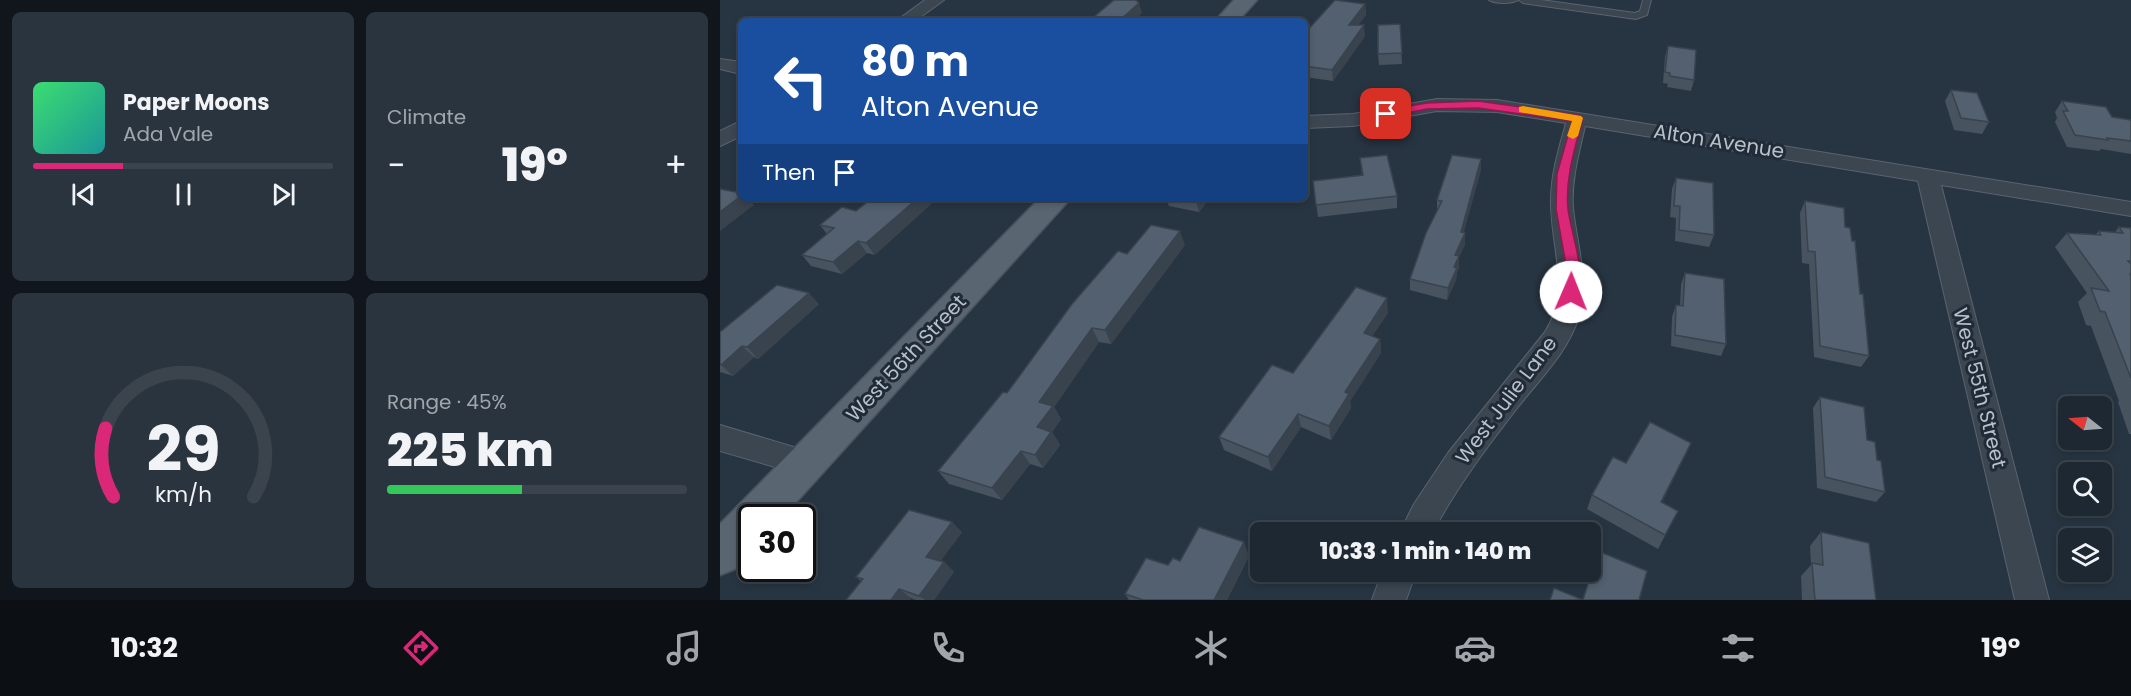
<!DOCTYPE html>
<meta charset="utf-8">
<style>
:root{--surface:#1d2832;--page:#2a343e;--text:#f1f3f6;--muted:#a0a6ac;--line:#3b444d;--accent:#db2777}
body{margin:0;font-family:Poppins,sans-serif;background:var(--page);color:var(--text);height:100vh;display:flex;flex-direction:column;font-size:22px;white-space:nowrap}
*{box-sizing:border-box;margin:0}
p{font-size:20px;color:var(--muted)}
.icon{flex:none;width:33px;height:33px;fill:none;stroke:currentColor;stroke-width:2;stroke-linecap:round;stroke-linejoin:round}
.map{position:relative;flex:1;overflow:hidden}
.side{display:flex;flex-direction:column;gap:12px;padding:12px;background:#10161c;width:720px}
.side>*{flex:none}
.hud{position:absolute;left:18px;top:18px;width:570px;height:183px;border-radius:9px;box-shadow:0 3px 9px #0003,0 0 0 2px var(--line);background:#1a4fa0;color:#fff;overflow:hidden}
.needle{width:39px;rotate:287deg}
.controls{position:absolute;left:1338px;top:396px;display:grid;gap:12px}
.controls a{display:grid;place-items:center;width:54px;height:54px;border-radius:9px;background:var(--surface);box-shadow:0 3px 9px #0003,0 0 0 2px var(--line);font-size:30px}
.speed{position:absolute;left:18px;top:504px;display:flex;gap:12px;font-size:30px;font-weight:700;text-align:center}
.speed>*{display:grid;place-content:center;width:78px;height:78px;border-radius:50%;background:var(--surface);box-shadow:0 3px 9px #0003,0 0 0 2px var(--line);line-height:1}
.speed .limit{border:3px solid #111;border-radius:9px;background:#fff;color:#111}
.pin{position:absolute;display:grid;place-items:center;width:51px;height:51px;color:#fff;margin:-26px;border-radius:12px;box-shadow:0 3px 9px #0006}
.me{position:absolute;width:66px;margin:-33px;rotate:1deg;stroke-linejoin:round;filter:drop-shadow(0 0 4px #0008)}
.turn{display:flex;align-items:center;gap:21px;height:126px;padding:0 24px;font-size:27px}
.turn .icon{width:78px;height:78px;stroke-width:2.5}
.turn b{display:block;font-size:42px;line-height:51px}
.then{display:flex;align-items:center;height:57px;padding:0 24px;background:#0003;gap:12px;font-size:22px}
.big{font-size:45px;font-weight:800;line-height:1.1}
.side .card{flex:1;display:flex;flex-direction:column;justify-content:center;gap:9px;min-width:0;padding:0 21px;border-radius:9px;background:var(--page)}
.side .dial{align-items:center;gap:0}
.dial svg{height:156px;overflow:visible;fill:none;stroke:var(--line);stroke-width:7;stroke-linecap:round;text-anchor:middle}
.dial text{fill:var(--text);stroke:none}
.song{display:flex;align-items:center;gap:18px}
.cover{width:72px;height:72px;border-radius:9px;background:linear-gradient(135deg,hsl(140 70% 55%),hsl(180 70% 35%))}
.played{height:6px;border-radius:3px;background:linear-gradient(90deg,var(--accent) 30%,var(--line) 30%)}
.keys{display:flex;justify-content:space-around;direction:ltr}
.heat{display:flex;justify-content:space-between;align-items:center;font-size:33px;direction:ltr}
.charge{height:9px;border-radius:4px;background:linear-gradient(90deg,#34c759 45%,var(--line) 0)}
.side .tiles{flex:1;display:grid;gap:12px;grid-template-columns:repeat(2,1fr)}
.trip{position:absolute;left:530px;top:522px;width:351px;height:60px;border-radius:9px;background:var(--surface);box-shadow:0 3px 9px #0003,0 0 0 2px var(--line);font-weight:800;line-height:60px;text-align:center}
.dock{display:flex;height:96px;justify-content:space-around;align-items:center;background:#0c1014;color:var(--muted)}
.dock .icon{width:42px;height:42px}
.dock .selected{color:var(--accent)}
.dock b{font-size:27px;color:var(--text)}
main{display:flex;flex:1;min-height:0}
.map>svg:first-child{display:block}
</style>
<main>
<section class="side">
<div class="tiles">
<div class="card">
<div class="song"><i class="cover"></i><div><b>Paper Moons</b><p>Ada Vale</p></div></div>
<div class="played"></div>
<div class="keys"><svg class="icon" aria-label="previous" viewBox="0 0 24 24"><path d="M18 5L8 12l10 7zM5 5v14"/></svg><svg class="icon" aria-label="pause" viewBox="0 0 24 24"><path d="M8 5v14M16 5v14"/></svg><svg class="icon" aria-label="next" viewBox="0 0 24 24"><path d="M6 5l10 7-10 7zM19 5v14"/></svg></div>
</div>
<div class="card"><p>Climate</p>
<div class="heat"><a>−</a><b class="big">19°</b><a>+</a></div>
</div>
<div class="card dial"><svg viewBox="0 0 100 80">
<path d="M14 69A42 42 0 1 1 86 69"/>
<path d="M14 69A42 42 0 0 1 10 34" stroke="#db2777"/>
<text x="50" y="56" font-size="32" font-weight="700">29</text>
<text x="50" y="72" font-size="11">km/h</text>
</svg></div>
<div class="card"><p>Range · 45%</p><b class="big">225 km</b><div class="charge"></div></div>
</div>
</section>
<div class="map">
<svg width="1411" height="600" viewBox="0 0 1411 600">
<rect width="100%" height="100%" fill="#273542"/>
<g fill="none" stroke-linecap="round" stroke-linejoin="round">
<defs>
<g id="service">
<path d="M769,0H798C792,4 775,4 769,0Z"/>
<path d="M799,0H821L915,13L920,11L923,0H931L927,15L916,19L803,3Z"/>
</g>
<g id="minor">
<path d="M205,0H224L195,21H176Z"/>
<path d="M0,59L21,62V74L0,69Z"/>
<path d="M717,99L777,100L1411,202V216L1221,185L1329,600H1295L1198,181L865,126C859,153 851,180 853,208C857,246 869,278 859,316C849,351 819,380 798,407C767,447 736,488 713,532H680L694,504L728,453L825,332C852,290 830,245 831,200C831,174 839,148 846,123L777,112L717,111L633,126L585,128V116L633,114Z"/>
<path d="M21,121V136L0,146V131Z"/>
<path d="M0,425L97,454L101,463L97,472L86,476L0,451Z"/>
<path d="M662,572H696L686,600H652Z"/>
</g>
<g id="primary">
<path d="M514,0H537L518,21H495Z"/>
<path d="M320,198H351L62,518H32V551L15,569L0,575V524Z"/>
</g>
</defs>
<use href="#service" stroke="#59646f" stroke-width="2"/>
<use href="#minor" stroke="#59646f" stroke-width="2"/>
<use href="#primary" stroke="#48525e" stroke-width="3"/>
<use href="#service" fill="#3b4651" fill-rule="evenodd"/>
<use href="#minor" fill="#3b4651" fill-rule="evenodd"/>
<use href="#primary" fill="#596571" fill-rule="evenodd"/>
</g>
<g fill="#47535f">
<path d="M645,4L646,15L638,25L645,36L613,81L585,77V33Z"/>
<path d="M680,24L682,64L659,65L658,54Z"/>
<path d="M948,46L974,80L971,91L947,87L948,84L943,83L945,57Z"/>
<path d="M1231,90L1269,122L1262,134L1234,130L1225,101Z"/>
<path d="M1342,101L1392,117L1411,120V154L1381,149L1379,151L1347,147L1335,122L1337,118L1335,112Z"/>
<path d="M640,158L677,196V208L598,217L593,181L642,176Z"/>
<path d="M761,159V170L743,233L745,245L739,256V268L737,272L736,280L727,300L690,290V279L717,211V200Z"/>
<path d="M956,178L994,235L989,247L955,241L956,218L950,217L952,189Z"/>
<path d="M446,198H490L479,212L449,206Z"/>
<path d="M1085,201L1125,227L1132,241L1149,356L1141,367L1094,357L1089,264L1082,263L1080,213Z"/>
<path d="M122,207L155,255L147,253L122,274L91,266L82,255L107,234L100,225Z"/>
<path d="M1399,227L1411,228V434H1409L1398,402L1399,401L1371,326L1366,325L1358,302L1367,293L1335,247L1347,233L1376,234L1379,231L1395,232Z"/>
<path d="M465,245L391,344L379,342L334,407L341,419L332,432L340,445L323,468L310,464L282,500L229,484L218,471L287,393Z"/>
<path d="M965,273L1006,344L1001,356L951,346L952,317L956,305L960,306L961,284Z"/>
<path d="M99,304L38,359L34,357L13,376L0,372V332Z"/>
<path d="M668,313L652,336L660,339L661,353L630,401L631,408L611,440L581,427L552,471L504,450L499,437L573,373Z"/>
<path d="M1100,397L1147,440L1165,492L1156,502L1097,488L1093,408Z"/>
<path d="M971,443L942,502L958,511L938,549L867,509L872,495Z"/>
<path d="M242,532L220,561L224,562L234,572L214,600H196L141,581L136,577Z"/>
<path d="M1101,532L1156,600H1082L1081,576L1091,565L1090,546Z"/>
<path d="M529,556L507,600H409L405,594L448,565L460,561Z"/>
</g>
<g fill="#39434e">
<path d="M419,3L422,13L414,21H399Z"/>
<path d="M645,4L646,15L630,36L629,25Z"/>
<path d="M644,25L645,36L613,81L612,70Z"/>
<path d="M761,159V170L741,243L745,233V245L734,267L735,255Z"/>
<path d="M21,196V198H29L34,205L0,231V212Z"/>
<path d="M198,198H218L155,255L146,243Z"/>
<path d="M478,198H490L479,212L476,201Z"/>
<path d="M460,231L465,245L391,344L385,330Z"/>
<path d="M138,241L147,253L122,274L113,262Z"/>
<path d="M739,256V268L737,272L736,280L727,300L728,288L734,267Z"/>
<path d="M89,293L99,304L38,359L27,347Z"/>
<path d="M667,298L668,313L645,347L644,333Z"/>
<path d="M372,328L379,342L334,407L341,419L332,432L340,445L323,468L315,455L319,402Z"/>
<path d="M660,339L661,353L630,401L631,408L611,440L609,426L625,392Z"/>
<path d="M22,346L34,357L13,376L1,365Z"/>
<path d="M578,414L581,427L552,471L548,457Z"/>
<path d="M971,443L964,458L934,516L941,502Z"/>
<path d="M301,451L310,464L282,500L272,488Z"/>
<path d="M232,522L242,532L217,566L206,557Z"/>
<path d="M524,542L529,556L507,600H494Z"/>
<path d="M224,562L234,572L214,600H205L199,596Z"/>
<path d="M179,589L191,598L190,600H171Z"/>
</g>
<g fill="#52606f" stroke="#39434e" stroke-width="1.5">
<path d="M394,0H416L419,3L399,21H369Z"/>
<path d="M615,0L645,4L629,25H644L612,70L585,66V33Z"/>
<path d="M680,24L682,53L658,54V25Z"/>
<path d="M948,46L976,50L974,80L950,76V73L945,72Z"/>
<path d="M1231,90L1257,93L1269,122L1241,118Z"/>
<path d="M1342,101L1386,107L1392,117L1411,120V141L1387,138L1388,140L1355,135L1343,111H1348Z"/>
<path d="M667,155L677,196L596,205L593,181L643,175L640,158Z"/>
<path d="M732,155L761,159L741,232L745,233L735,255L739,256L734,267L737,268L728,288L690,279L706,233L722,201L717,200Z"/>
<path d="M956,178L993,183L994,235L959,230L960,206H954Z"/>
<path d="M0,189L21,193V196L0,212Z"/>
<path d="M152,198H198L146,243L138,241L113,262L82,255L114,228L100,225L122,207L136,211Z"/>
<path d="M463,198H478L476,201Z"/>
<path d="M1085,201L1124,208L1125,227L1130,228L1132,241H1135L1140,294H1143L1149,356L1100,346L1095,252L1088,251Z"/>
<path d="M431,225L460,231L385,330L372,328L319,402L333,406L317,427L331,432L315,455L301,451L272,488L218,471L283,392L287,393L352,304L398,251L407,254Z"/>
<path d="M1399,227L1411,228V261H1408L1411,264V274H1410L1411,276V378L1385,312L1380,311L1371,288L1389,291L1347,233L1381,235L1379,231L1403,233Z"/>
<path d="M965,273L1004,279L1006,344L955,335L956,305L963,306Z"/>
<path d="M57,285L89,293L27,347L22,346L1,365L0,364V332Z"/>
<path d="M636,287L667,298L644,333L660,339L625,392L629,394L609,426L578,414L548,457L499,437L552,365L573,373Z"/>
<path d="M1100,397L1144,407L1147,440L1155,442L1157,460L1161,461L1165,492L1105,477Z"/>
<path d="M930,422L971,443L941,502L958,511L945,535L872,495L893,457L906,463Z"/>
<path d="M189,510L232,522L206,557L224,562L199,596L179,589L171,600H126L143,579L136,577Z"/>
<path d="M479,527L524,542L494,600H423L405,594L426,558L448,565L453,558L460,561Z"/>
<path d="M1101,532L1149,543L1156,600H1095L1092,563L1103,565Z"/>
<path d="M878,551L927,571L919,600H830L834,588L863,600Z"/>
</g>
<path fill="#db2777" stroke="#8e194d" stroke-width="1.5" d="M758,101L858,115L863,118C855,148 845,178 848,209C851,234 867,272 856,295L851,297L845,292L846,265L836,209L837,174L852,121L758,108L707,109L666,117L660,114L666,110L707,103Z"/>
<path fill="#f59e0b" d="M803,106L861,116L863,118L858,136L853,139L847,136L852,121L799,112V107Z"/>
<g text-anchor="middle" stroke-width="6" stroke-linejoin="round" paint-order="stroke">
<g font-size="20" fill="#b8c1cb" stroke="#202b37">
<text transform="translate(999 141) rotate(9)" y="7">Alton Avenue</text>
<text transform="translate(186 358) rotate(-47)" y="7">West 56th Street</text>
<text transform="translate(1260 388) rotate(76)" y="7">West 55th Street</text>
<text transform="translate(786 400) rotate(-53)" y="7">West Julie Lane</text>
</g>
</g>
</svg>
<div class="controls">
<a><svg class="needle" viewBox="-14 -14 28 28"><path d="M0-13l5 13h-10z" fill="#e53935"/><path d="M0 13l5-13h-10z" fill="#a0a6ac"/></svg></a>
<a><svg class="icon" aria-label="search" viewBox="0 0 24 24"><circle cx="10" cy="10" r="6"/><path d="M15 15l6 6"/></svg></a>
<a><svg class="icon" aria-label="layers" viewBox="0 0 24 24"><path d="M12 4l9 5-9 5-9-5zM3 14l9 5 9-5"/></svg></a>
</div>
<div class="speed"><div class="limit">30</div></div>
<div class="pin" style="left:666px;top:114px;background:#d93025"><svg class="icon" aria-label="arrive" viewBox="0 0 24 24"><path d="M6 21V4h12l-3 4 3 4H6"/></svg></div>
<svg class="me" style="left:851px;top:292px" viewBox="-20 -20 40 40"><circle r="19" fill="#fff"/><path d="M0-13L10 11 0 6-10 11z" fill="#db2777"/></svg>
<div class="trip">10:33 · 1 min · 140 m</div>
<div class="hud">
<div class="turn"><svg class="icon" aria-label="left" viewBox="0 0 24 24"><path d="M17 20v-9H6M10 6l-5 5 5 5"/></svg><div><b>80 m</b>Alton Avenue</div></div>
<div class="then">Then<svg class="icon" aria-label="arrive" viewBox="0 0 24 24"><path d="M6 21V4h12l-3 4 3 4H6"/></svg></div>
</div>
</div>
</main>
<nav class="dock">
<b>10:32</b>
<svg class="icon selected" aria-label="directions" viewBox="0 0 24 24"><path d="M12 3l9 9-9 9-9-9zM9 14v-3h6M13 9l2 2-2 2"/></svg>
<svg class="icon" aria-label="music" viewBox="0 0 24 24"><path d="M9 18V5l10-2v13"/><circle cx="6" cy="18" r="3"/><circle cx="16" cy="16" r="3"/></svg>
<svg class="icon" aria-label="phone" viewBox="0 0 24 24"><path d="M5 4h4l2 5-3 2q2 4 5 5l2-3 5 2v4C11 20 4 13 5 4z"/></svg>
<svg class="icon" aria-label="climate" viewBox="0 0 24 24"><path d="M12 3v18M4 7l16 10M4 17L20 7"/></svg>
<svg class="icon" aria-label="car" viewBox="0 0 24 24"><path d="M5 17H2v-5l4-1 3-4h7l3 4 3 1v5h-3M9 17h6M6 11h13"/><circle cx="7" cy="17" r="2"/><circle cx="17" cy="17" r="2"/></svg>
<svg class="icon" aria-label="filters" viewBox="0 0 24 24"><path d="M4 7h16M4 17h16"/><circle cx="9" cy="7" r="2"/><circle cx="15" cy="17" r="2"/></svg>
<b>19°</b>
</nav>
